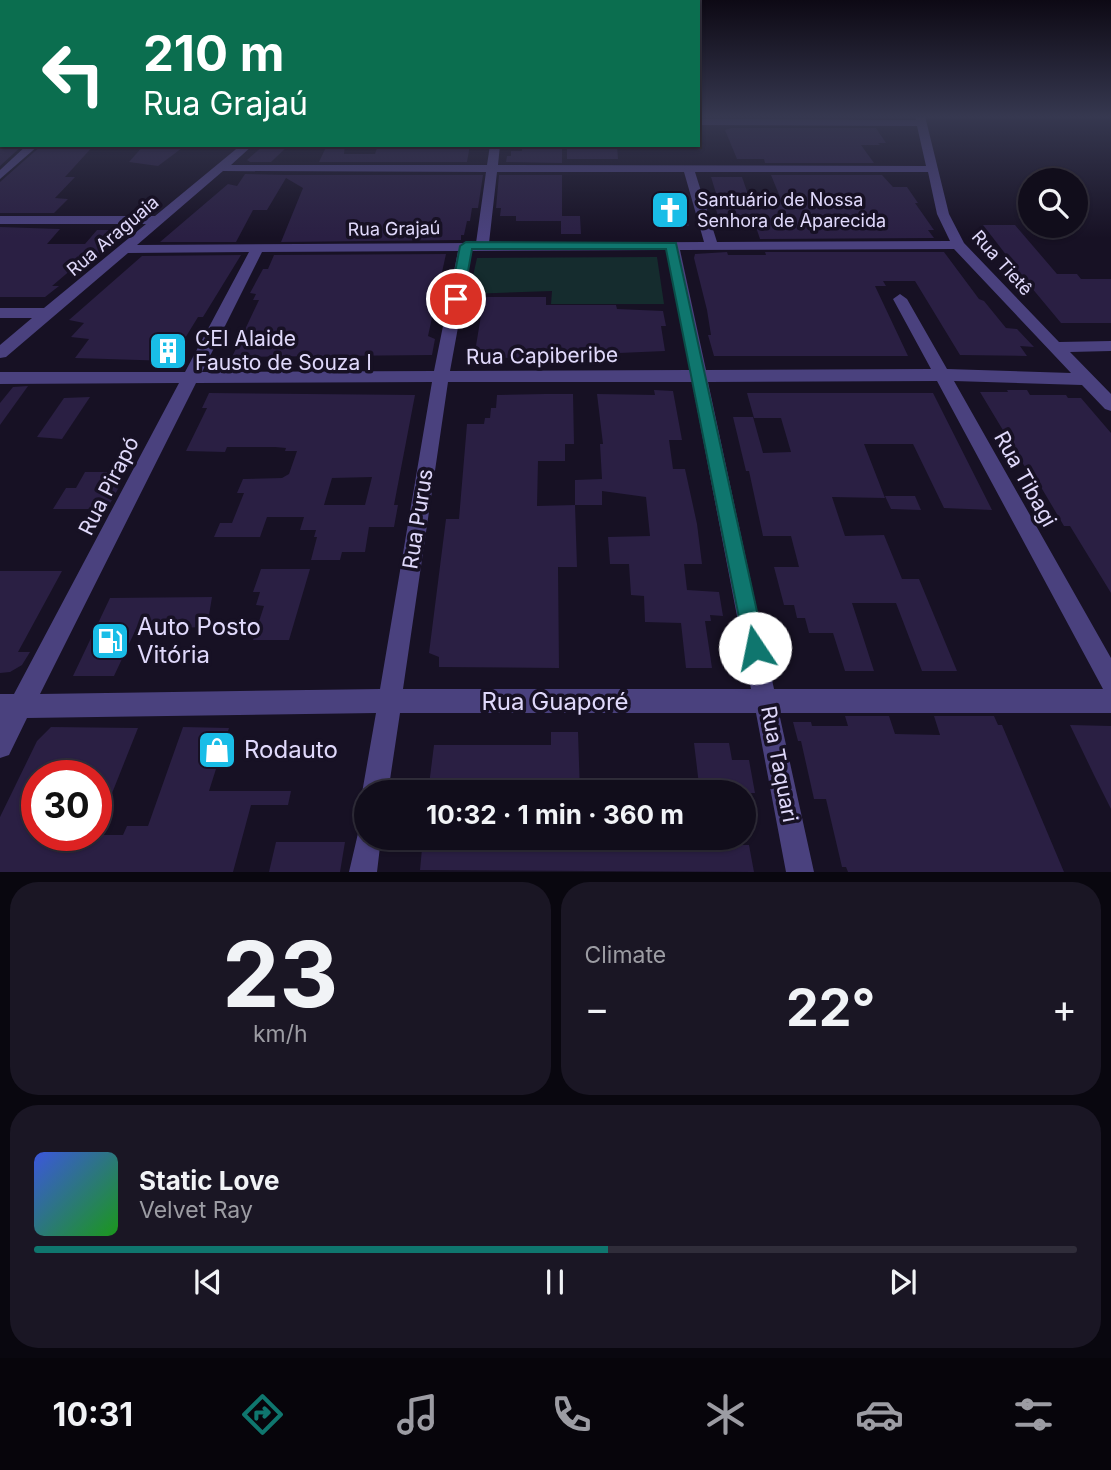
<!DOCTYPE html>
<meta charset="utf-8">
<style>
:root{--surface:#110d1b;--page:#1a1624;--text:#f1f3f6;--muted:#9c9ca3;--line:#302d3a;--accent:#0f766e}
body{margin:0;font-family:Inter,sans-serif;background:var(--page);color:var(--text);height:100vh;display:flex;flex-direction:column;font-size:26px;white-space:nowrap}
*{box-sizing:border-box;margin:0}
p{font-size:23px;color:var(--muted)}
.icon{flex:none;width:38px;height:38px;fill:none;stroke:currentColor;stroke-width:2;stroke-linecap:round;stroke-linejoin:round}
.map{position:relative;height:872px;overflow:hidden}
.side{display:flex;flex-direction:column;gap:10px;padding:10px;background:#09070f;flex:1}
.side>*{flex:none}
.guide{position:absolute;left:0px;top:0px;width:700px;height:147px;box-shadow:0 2px 5px #0004,0 0 0 2px var(--line);background:#0b6e4f;color:#fff;overflow:hidden}
.controls{position:absolute;left:1018px;top:168px;display:grid;gap:14px}
.controls a{display:grid;place-items:center;width:70px;height:70px;border-radius:50%;background:var(--surface);box-shadow:0 2px 5px #0004,0 0 0 2px var(--line);font-size:35px}
.speed{position:absolute;left:21px;top:760px;display:flex;gap:14px;font-size:35px;font-weight:700;text-align:center}
.speed>*{display:grid;place-content:center;width:91px;height:91px;border-radius:50%;background:var(--surface);box-shadow:0 2px 5px #0004,0 0 0 2px var(--line);line-height:1}
.speed .limit{border:10px solid #d22;background:#fff;color:#111}
.pin{position:absolute;display:grid;place-items:center;width:60px;height:60px;color:#fff;margin:-30px;border:4px solid #fff;border-radius:50%;box-shadow:0 2px 7px #0007}
.me{position:absolute;width:77px;margin:-38px;rotate:349deg;stroke-linejoin:round;filter:drop-shadow(0 0 5px #0008)}
.turn{display:flex;align-items:center;gap:24px;height:147px;padding:0 28px;font-size:32px}
.turn .icon{width:91px;height:91px;stroke-width:2.5}
.turn b{display:block;font-size:49px;line-height:60px}
.big{font-size:52px;font-weight:700;line-height:1.1}
.side .widget{flex:1;display:flex;flex-direction:column;justify-content:center;gap:10px;min-width:0;padding:0 24px;border-radius:28px;background:var(--page)}
.side .dial{align-items:center;gap:0}
.dial b{font-size:91px;line-height:1}
.song{display:flex;align-items:center;gap:21px}
.cover{width:84px;height:84px;border-radius:10px;background:linear-gradient(135deg,hsl(230 70% 55%),hsl(120 70% 35%))}
.played{height:7px;border-radius:4px;background:linear-gradient(90deg,var(--accent) 55%,var(--line) 55%)}
.keys{display:flex;justify-content:space-around;direction:ltr}
.heat{display:flex;justify-content:space-between;align-items:center;font-size:38px;direction:ltr}
.side .tiles{flex:1;display:grid;gap:10px;grid-template-columns:1fr 1fr}
.widget:last-child{grid-column:span 2}
.trip{position:absolute;left:354px;top:780px;width:402px;height:70px;border-radius:35px;background:var(--surface);box-shadow:0 2px 5px #0004,0 0 0 2px var(--line);font-weight:700;line-height:70px;text-align:center}
.dock{display:flex;height:112px;justify-content:space-around;align-items:center;background:#07050b;color:var(--muted)}
.dock .icon{width:49px;height:49px}
.dock .selected{color:var(--accent)}
.dock b{font-size:32px;color:var(--text)}
.map>svg:first-child{display:block}
</style>
<div class="map">
<svg width="1111" height="872" viewBox="0 0 1111 872">
<rect width="100%" height="100%" fill="#171124"/>
<path fill="#152c2e" d="M657,257L664,304H551L552,291L469,294L477,258Z"/>
<g fill="#2a1f43" fill-rule="evenodd">
<path d="M732,128H876L886,143H878L880,145H861L874,163H765L764,159H737L725,130Z"/>
<path d="M0,145H23L0,166Z"/>
<path d="M42,145H94L65,177H75L55,198L68,199L54,213H0V182Z"/>
<path d="M144,145H186L158,166L129,162Z"/>
<path d="M264,145H289L271,162H250L247,160Z"/>
<path d="M327,145H345L344,154H375L377,148L381,147L470,145L467,162H319Z"/>
<path d="M567,145H617L618,159H567Z"/>
<path d="M562,147V163L506,162L507,156H511V151H522V148Z"/>
<path d="M245,174L287,175H483L478,208H472L470,221H467L464,235H461V240L281,242L303,188L286,178L267,210H253L236,242H160L228,184L237,186Z"/>
<path d="M499,175H562V216H580L581,234H561V221H516V216H500L501,208H496Z"/>
<path d="M771,175H882L893,187H907L918,203H915L934,230H928L934,238L760,239L756,227H740L736,216H718L714,203H719L711,177H742L749,197H780Z"/>
<path d="M653,194L680,195L689,226H658Z"/>
<path d="M983,225H1015L1057,274H1077L1081,279H1111V323H1061L1026,281H1021L1009,265H1014Z"/>
<path d="M0,227L60,229L47,244H85L97,230H131L90,263H79L52,286H59L45,297H0Z"/>
<path d="M727,252L728,255H766L765,252H944L979,299L984,301L1006,328L1017,329L1034,347L1020,346L1027,356L960,355L915,281H883L886,286H875L908,356H714L708,335H711L707,310L694,258L695,254Z"/>
<path d="M446,254L428,336L435,339L432,355L232,357L259,300H253L256,294L250,293L263,269H268L274,255Z"/>
<path d="M241,255L203,317H198L171,361L75,358L89,339L71,337L84,323L69,320L142,256Z"/>
<path d="M484,297H546V305H616L617,309L663,311L666,326H661L665,351L619,353L620,357L474,358Z"/>
<path d="M28,386L0,425V403L13,387Z"/>
<path d="M654,390L673,391L682,440H669L673,469H685L697,524L702,564H684L687,590L719,592L723,616L710,615L711,621H705L712,668H686L681,623L645,622L644,596L631,595L629,564H610L608,537L650,536L646,497L602,491V505H575V480L602,479L600,444H603L597,394L655,395Z"/>
<path d="M1007,390H1027L1030,395H1066L1068,398H1081L1111,433V593L1070,526H1064L1038,482H1034L980,392H1008Z"/>
<path d="M209,393L415,395L394,505H398L394,527H369L365,552H342L340,560H311L317,537H314L316,530H300L304,517H267L260,537H214L220,523H232L244,493H237L243,479L282,478L289,474L297,451H285L286,448L275,447H227L225,452L186,451L207,408H202ZM372,477L365,505H324L332,478Z"/>
<path d="M747,393H933L992,510L944,508L913,444H864L885,498L832,497L845,536L884,535L902,579H919L957,671H922L896,603H852L874,671H845L833,633H809L805,618H797L794,605H784L774,567H799L791,536H763L749,471H746L733,417H753L763,453L791,452L781,418H754Z"/>
<path d="M546,394H573L574,444H565V461H538L537,506L575,505L577,567H558L559,668L439,667V657L429,653L446,519H459L467,424H484L485,418H490L491,408H496L497,395Z"/>
<path d="M90,397L62,439L37,437L64,398Z"/>
<path d="M85,472H121L117,478H124L107,509H53L66,488H76Z"/>
<path d="M885,496H915L921,510L891,509Z"/>
<path d="M261,569H310L289,640H253L264,606L256,605L260,592H253Z"/>
<path d="M0,571H62L18,652H30L22,665L10,672L0,673Z"/>
<path d="M212,597L207,627L136,629L114,676H73L110,598Z"/>
<path d="M845,716H889L895,734L940,735L934,716H994L998,725H1002L1064,872H848L846,867H842L826,799H814L801,741H798L793,722H811L812,726H848Z"/>
<path d="M1070,725L1111,726V809L1094,775Z"/>
<path d="M51,727L138,728L97,831L96,775H37V835H123L127,826H148L183,727L229,728L209,791H291L288,805H251L233,872H0V817L37,741Z"/>
<path d="M551,732H578L580,793H428L434,745H551Z"/>
<path d="M694,743H729L732,760H749L755,793H700Z"/>
<path d="M423,838H733L734,845H749L754,872L420,870Z"/>
<path d="M276,842H345L340,872H269Z"/>
</g>
<g fill="none" stroke-linecap="round" stroke-linejoin="round">
<g fill="#4a417e" fill-rule="evenodd">
<path d="M915,116H925L949,214L964,243L1059,342L1111,341V351L1070,352L1111,394V411L1105,409L1082,385L954,381L1111,658V713H779L814,872H786L756,713H400L388,793H366V802L362,793L376,713L27,718L9,755L0,758V694H14L179,383L0,384V372H185L249,252L128,253L6,357L0,358V345L32,318H0V308H44L146,224H0V216H155L241,145H253L231,165H487L490,145H500L498,165L926,166L917,126L698,125V119L916,120ZM223,171L486,172L476,243L137,245ZM497,172H684L704,242L489,243ZM695,172H928L937,214L950,241L717,242ZM954,249L1071,373L947,369L907,299L900,294L893,299L931,369L706,370L680,250ZM666,250L690,370L450,371L472,251ZM458,251L434,371L202,372L262,252ZM937,381L1103,689H774L708,382ZM432,382L380,689L40,694L196,383ZM448,382H692L751,689H403Z"/>
<rect x="0" y="120" width="2" height="6"/>
<path d="M27,145H39L0,179V170Z"/>
<path d="M366,826V838H381L377,872H349L359,829Z"/>
</g>
</g>
<linearGradient id="sky" x2="0" y2="1"><stop stop-color="#0d0914"/><stop offset="0.49" stop-color="#363850"/><stop offset="1" stop-color="#363850" stop-opacity="0"/></linearGradient>
<rect width="1111" height="238" fill="url(#sky)"/>
<path fill="#0f766e" stroke="#0a4d48" stroke-width="2" d="M466,242L676,243L765,648L762,655L755,658L748,655L745,648L666,249H472L463,299L456,303L450,299L460,246Z"/>
<defs>
<symbol id="church-square" viewBox="-11 -11 22 22"><rect x="-9" y="-9" width="18" height="18" rx="4" fill="#19bde7" stroke="#171124"/><path d="M-1.2-6h2.4v3.5h3.3v2.4h-3.3V6h-2.4V-.1h-3.3v-2.4h3.3Z" fill="#fff"/></symbol>
<symbol id="building-square" viewBox="-11 -11 22 22"><rect x="-9" y="-9" width="18" height="18" rx="4" fill="#19bde7" stroke="#171124"/><path d="M-4-6H4V6H1V3H-1V6H-4ZM-2.5-4.3h1.7v1.8h-1.7ZM.8-4.3h1.7v1.8H.8ZM-2.5-1h1.7V.8h-1.7ZM.8-1h1.7V.8H.8Z" fill="#fff"/></symbol>
<symbol id="fuel-square" viewBox="-11 -11 22 22"><rect x="-9" y="-9" width="18" height="18" rx="4" fill="#19bde7" stroke="#171124"/><path d="M-5.5-6h7V0h2V4h1.3V-2.5L3-4.5l.8-.8L6-3V5H2.5V1h-1V6h-7ZM-4.2-4.7v3.2H.2V-4.7Z" fill="#fff"/></symbol>
<symbol id="shop-square" viewBox="-11 -11 22 22"><rect x="-9" y="-9" width="18" height="18" rx="4" fill="#19bde7" stroke="#171124"/><path d="M-5-2.5h2.3a2.7 3.5 0 0 1 5.4 0H5L5.5 6h-11ZM-1.5-2.5h3a1.5 2.3 0 0 0-3 0Z" fill="#fff"/></symbol>
</defs>
<g fill-rule="evenodd">
<use href="#church-square" x="648" y="188" width="44" height="44"/>
<use href="#building-square" x="146" y="329" width="44" height="44"/>
<use href="#fuel-square" x="88" y="619" width="44" height="44"/>
<use href="#shop-square" x="195" y="728" width="44" height="44"/>
</g>
<g text-anchor="middle" stroke-width="7" stroke-linejoin="round" paint-order="stroke">
<g font-size="18" fill="#e0d9fb" stroke="#171124" text-anchor="start">
<text x="697" y="206">Santuário de Nossa<tspan x="697" dy="21">Senhora de Aparecida</tspan></text>
</g>
<g font-size="18" fill="#e0d9fb" stroke="#171124">
<text transform="translate(394 229) rotate(-1)" y="6">Rua Grajaú</text>
<text transform="translate(113 236) rotate(-40)" y="6">Rua Araguaia</text>
<text transform="translate(1002 263) rotate(48)" y="6">Rua Tietê</text>
</g>
<g font-size="21" fill="#e0d9fb" stroke="#171124" text-anchor="start">
<text x="195" y="346">CEI Alaide<tspan x="195" dy="24">Fausto de Souza I</tspan></text>
</g>
<g font-size="21" fill="#e0d9fb" stroke="#171124">
<text transform="translate(542 356) rotate(-1)" y="7">Rua Capiberibe</text>
<text transform="translate(1025 479) rotate(61)" y="7">Rua Tibagi</text>
<text transform="translate(109 486) rotate(-63)" y="7">Rua Pirapó</text>
<text transform="translate(418 519) rotate(-81)" y="7">Rua Purus</text>
<text transform="translate(779 764) rotate(79)" y="7">Rua Taquari</text>
</g>
<g font-size="24" fill="#e0d9fb" stroke="#171124" text-anchor="start">
<text x="137" y="635">Auto Posto<tspan x="137" dy="28">Vitória</tspan></text>
<text x="244" y="758">Rodauto</text>
</g>
<g font-size="24" fill="#e0d9fb" stroke="#171124">
<text x="555" y="710">Rua Guaporé</text>
</g>
</g>
</svg>
<div class="controls">
<a><svg class="icon" aria-label="search" viewBox="0 0 24 24"><circle cx="10" cy="10" r="6"/><path d="M15 15l6 6"/></svg></a>
</div>
<div class="speed"><div class="limit">30</div></div>
<div class="pin" style="left:456px;top:299px;background:#d93025"><svg class="icon" aria-label="arrive" viewBox="0 0 24 24"><path d="M6 21V4h12l-3 4 3 4H6"/></svg></div>
<svg class="me" style="left:755px;top:648px" viewBox="-20 -20 40 40"><circle r="19" fill="#fff"/><path d="M0-13L10 11 0 6-10 11z" fill="#0f766e"/></svg>
<div class="trip">10:32 · 1 min · 360 m</div>
<div class="guide">
<div class="turn"><svg class="icon" aria-label="left" viewBox="0 0 24 24"><path d="M17 20v-9H6M10 6l-5 5 5 5"/></svg><div><b>210 m</b>Rua Grajaú</div></div>
</div>
</div>
<section class="side">
<div class="tiles">
<div class="widget dial"><b>23</b><p>km/h</p></div>
<div class="widget"><p>Climate</p>
<div class="heat"><a>−</a><b class="big">22°</b><a>+</a></div>
</div>
<div class="widget">
<div class="song"><i class="cover"></i><div><b>Static Love</b><p>Velvet Ray</p></div></div>
<div class="played"></div>
<div class="keys"><svg class="icon" aria-label="previous" viewBox="0 0 24 24"><path d="M18 5L8 12l10 7zM5 5v14"/></svg><svg class="icon" aria-label="pause" viewBox="0 0 24 24"><path d="M8 5v14M16 5v14"/></svg><svg class="icon" aria-label="next" viewBox="0 0 24 24"><path d="M6 5l10 7-10 7zM19 5v14"/></svg></div>
</div>
</div>
</section>
<nav class="dock">
<b>10:31</b>
<svg class="icon selected" aria-label="directions" viewBox="0 0 24 24"><path d="M12 3l9 9-9 9-9-9zM9 14v-3h6M13 9l2 2-2 2"/></svg>
<svg class="icon" aria-label="music" viewBox="0 0 24 24"><path d="M9 18V5l10-2v13"/><circle cx="6" cy="18" r="3"/><circle cx="16" cy="16" r="3"/></svg>
<svg class="icon" aria-label="phone" viewBox="0 0 24 24"><path d="M5 4h4l2 5-3 2q2 4 5 5l2-3 5 2v4C11 20 4 13 5 4z"/></svg>
<svg class="icon" aria-label="climate" viewBox="0 0 24 24"><path d="M12 3v18M4 7l16 10M4 17L20 7"/></svg>
<svg class="icon" aria-label="car" viewBox="0 0 24 24"><path d="M5 17H2v-5l4-1 3-4h7l3 4 3 1v5h-3M9 17h6M6 11h13"/><circle cx="7" cy="17" r="2"/><circle cx="17" cy="17" r="2"/></svg>
<svg class="icon" aria-label="filters" viewBox="0 0 24 24"><path d="M4 7h16M4 17h16"/><circle cx="9" cy="7" r="2"/><circle cx="15" cy="17" r="2"/></svg>
</nav>
